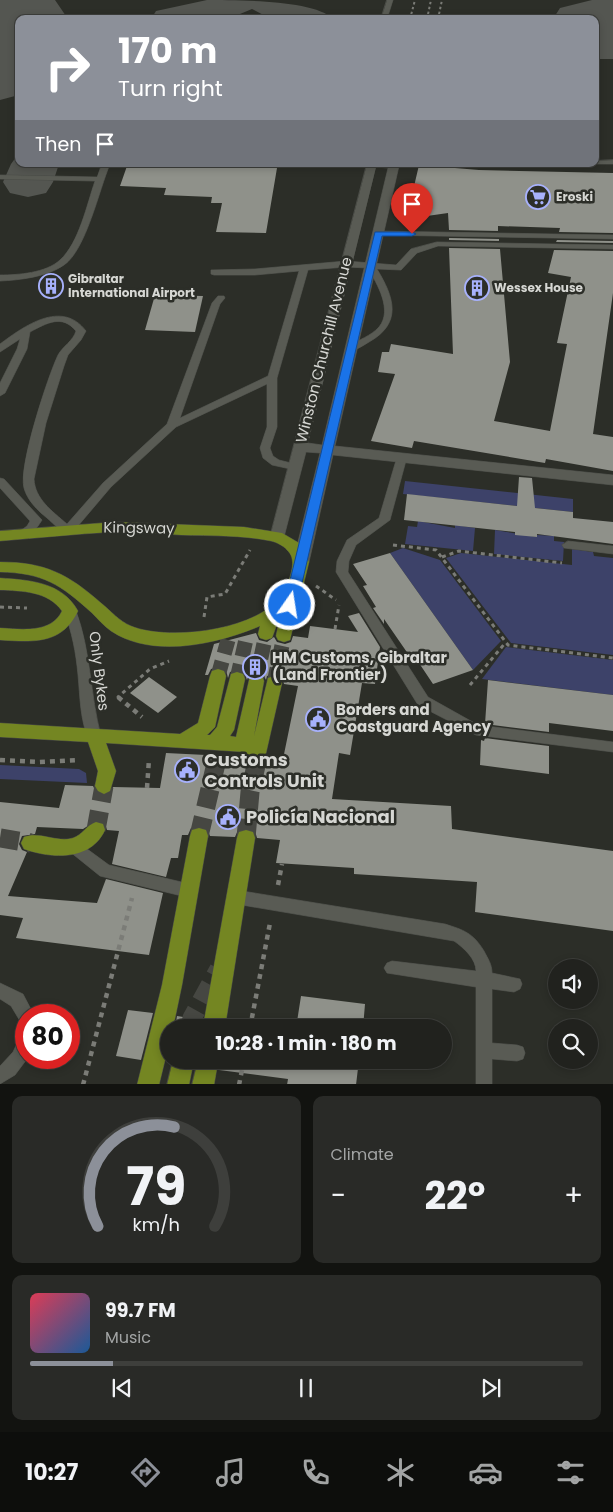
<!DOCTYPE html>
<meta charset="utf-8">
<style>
:root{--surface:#21221e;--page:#292a27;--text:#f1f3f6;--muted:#a2a4a4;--line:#3e3f3c;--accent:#8c9099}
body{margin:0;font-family:Poppins,sans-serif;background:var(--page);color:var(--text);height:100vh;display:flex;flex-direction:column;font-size:19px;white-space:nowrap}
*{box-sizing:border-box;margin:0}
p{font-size:16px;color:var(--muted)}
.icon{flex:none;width:28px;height:28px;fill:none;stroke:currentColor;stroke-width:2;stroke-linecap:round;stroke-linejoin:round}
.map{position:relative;height:1084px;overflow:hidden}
.panel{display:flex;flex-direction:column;gap:12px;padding:12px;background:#121310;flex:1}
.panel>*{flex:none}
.guide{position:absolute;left:15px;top:15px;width:584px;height:152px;border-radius:10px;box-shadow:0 2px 8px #0003,0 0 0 1px var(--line);background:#8c9099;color:#fff;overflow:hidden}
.controls{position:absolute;left:548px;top:959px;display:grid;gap:10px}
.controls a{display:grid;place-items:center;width:50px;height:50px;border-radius:50%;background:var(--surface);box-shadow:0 2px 8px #0003,0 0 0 1px var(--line);font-size:25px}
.speed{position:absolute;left:15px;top:1004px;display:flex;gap:10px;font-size:25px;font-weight:700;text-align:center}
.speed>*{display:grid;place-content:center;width:65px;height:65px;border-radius:50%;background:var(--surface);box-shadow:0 2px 8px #0003,0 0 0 1px var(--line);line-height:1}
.speed .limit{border:8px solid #d22;background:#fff;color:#111}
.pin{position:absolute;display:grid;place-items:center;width:42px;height:42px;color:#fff;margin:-51px -21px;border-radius:50% 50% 50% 0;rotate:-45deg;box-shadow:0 0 5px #0007}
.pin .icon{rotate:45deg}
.me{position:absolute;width:55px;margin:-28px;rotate:13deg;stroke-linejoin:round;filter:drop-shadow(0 0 4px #0008)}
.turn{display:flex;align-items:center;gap:18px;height:105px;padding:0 20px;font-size:22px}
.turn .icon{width:65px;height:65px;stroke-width:2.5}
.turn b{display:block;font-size:35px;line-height:42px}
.then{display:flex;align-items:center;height:48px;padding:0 20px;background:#0003;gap:10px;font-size:19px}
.big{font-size:38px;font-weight:700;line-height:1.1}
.panel .card{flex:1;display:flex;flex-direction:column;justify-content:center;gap:8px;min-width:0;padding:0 18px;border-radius:10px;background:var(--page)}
.panel .dial{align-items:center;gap:0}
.dial svg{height:130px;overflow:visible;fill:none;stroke:var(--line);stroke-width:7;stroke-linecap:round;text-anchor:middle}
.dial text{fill:var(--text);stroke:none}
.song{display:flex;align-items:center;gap:15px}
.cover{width:60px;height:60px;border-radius:8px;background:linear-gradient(135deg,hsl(350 70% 55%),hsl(210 70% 35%))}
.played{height:5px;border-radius:2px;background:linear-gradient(90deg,var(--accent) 15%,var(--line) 15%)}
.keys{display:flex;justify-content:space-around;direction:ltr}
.heat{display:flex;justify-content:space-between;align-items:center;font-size:28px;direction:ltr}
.panel .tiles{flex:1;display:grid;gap:12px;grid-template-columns:1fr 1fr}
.card:last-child{grid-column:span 2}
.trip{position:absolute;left:160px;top:1019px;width:292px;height:50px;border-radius:25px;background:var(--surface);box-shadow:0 2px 8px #0003,0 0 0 1px var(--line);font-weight:700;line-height:50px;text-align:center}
.dock{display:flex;height:80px;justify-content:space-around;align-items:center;background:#0d0e0c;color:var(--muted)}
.dock .icon{width:35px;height:35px}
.dock .on{color:var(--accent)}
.dock b{font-size:22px;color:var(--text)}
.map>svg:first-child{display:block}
</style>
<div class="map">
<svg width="613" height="1085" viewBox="0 0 613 1085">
<rect width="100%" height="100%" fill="#2c2e28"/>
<g fill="#3d4269">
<path d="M405,481L573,499V512L403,494Z"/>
<path d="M418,521L455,528V525L475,528L473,551L405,544L408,526L417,527Z"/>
<path d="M495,530L537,537V535L554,536V541L564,542L563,561L494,554Z"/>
<path d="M403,548L440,560L501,641L473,670L390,553Z"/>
<path d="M572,549L593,552L594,556L613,558V655L511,643L446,558L461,553L572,565Z"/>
<path d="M506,647L613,660V695L482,679Z"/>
<path d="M0,765L79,769L86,773L87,783L0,779Z"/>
</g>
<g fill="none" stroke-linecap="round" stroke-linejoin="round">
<g fill="#545651" fill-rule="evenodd">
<path d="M207,0C237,0 316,0 333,19H271L252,9L228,19H151L156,11Z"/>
<path d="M0,20L19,27V91L15,96L0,100Z"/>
<path d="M19,153V164H59L53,182L46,193L28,197L10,193L3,182L11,164Z"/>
</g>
<g fill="#545651" fill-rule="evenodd">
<path d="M0,0H55L68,19H19V48H0Z"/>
<path d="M592,0H613V59H595V19H553L560,8Z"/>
</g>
</g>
<g fill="#8f918a">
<path d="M419,165L479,170L613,173V233L559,232L560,228L498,226V231L449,230L448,213L427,216L398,208L412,195Z"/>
<path d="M127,166L277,168L266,233L216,232L222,203H211L212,197L164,195L166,188L120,186Z"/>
<path d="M449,238L499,239V241L449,240Z"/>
<path d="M557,240L613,241V243L556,242Z"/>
<path d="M449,248L500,249L510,362L494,421L550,431L567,344L557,343L571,277L548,273L554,250L613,251V293L593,434L613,437V471L546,459L545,463L414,441L412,448L371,441L395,374L378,372L382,352H389L391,344L453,354Z"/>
<path d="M155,295L203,296L195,332L145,330Z"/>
<path d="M519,477L532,478L535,508L573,512V518L613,522V544L537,534V537L515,535V532L404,520L407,494L517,506Z"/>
<path d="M390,553L473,670L433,684L417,660L413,661L384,619V624L373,608L376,607L363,586L367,585L353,564Z"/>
<path d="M359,613L380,647L375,684L362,683L350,755L339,753L332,799L451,806L452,829L613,851V931L475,912L477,882L354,874V868L276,863L280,840L257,838L255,831L247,828L238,830L235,837L210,836L207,828L200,826L191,828L188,835H182L178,858H171L166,877L112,864L119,831L107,830L105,823L97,820L83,829L37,827L35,834L22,836L19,844L22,850L27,852L8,896L97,903L106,879L163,893L149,955L16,938L23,918L0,915V802L59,808L65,785L93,786L96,792L103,796L111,793L113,787L160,788L166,753L246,757L251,763L257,765L265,764L267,758L283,759L298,686L284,684L282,677L275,674L267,676L266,680L263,674L255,672L249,674L247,680L244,672L236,670L230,672L228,678L226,670L219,667L211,669L208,675H205L214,644L256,633L259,640L267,642L274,637L277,642L285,644L291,642L293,636L308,638L310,626L358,632L348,616Z"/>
<path d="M149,677L177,697L158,713L130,693Z"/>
<path d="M488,680L613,695V731L549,723V732L485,724Z"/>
<path d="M485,738L549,746V774L480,765L481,740L484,741Z"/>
<path d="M301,996L365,1004L363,1028H296Z"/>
<path d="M128,1010L153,1013L141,1060L116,1056Z"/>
<path d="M177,1016L202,1020L205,1028H175Z"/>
<path d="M216,1060H359L356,1085H287L288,1079L219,1070Z"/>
</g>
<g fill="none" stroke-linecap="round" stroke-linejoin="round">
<g stroke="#464742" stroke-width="15" stroke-dasharray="15 8" stroke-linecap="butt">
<path d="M218,676L228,640"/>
<path d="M237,679L247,635"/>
<path d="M256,681L266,634"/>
<path d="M274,683L284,636"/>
</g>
<g stroke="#464742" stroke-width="19" stroke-dasharray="19 10" stroke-linecap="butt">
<path d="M96,830L104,786"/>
<path d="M199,836L218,755"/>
<path d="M0,838L31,843"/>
<path d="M246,838L250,792L258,757"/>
<path d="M190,1028L192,1018L219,969"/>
</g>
<defs>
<g id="service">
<path d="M387,0H393L387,19H381Z"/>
<path d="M613,160V164H592H595V161Z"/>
<path d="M102,164H110C99,190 86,250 64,265C47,277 20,280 0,281V275C18,275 46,273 60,260C79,243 87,204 95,181L0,179V175L97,177Z"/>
<path d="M375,231L613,235V239L378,235H375Z"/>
<path d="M437,242L613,245V249L438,246L417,253L401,270L377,269C394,297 403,323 369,342C364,345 358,349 352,351L347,348L349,346C358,340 371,336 379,327C393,310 377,284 368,268L346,267L308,270L277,378V427L270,448L273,456L279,460L299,465L300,467L299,469L295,470L272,465L263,458L260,448L267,427V384L176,427L111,487L72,533C63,535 54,524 47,518C38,511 27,500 24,488C18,467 48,376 58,355C63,346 73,341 76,331C62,314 47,323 30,332L27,349L5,393L0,396V383L17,349L20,339L0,352V344C24,326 62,299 86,331L81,340L68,355L64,366L46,423L34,479C35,499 52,511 67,524L103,483L167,424L212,303L218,296H224L225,298L220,304L180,418L268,376L299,271L255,275H214L211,274V270L255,269L346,261L396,265L411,249Z"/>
<path d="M402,454L407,457L390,520L356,545L349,561L348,572L428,697L478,725L613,742V752L476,735L418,705L336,572L337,561L347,540L379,518L397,457Z"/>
<path d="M0,478L4,479L42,520C36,529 33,535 22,538L16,534L27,526L30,521L0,488Z"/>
<path d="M568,541L613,546V554L564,548L562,545Z"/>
<path d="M70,607L74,608L76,611C91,651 90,694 101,736L99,740L94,741L89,740C80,721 80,696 78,675C76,653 72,632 64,611L66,608Z"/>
<path d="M74,841L79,843L109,865L190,884L195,886L197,891L195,896L190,898L100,876L69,851L67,847L69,843Z"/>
<path d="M236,890L445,924C464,930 473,933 484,951C488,959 492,964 492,973L520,979L522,984L520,989L514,992L492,989V1043L517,1045L523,1047L525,1053L523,1059L517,1061L492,1059V1085H476V987L387,973L384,968L387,963L392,961L476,971C476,959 464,948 454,941L236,904L231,902L229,897L231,892Z"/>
<path d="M0,983L23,994L34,1015H26V1023L20,1021L11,1006L0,999Z"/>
<path d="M26,1035L27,1059L15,1075L0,1084V1066L13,1052L20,1037Z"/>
</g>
<path id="minor" d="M367,164H397L399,166L335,446L613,475V485L333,455L309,562L306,566H296L293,562L320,453L306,452L284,537L282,541H272L270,537ZM376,167L388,168L322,445L308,443Z"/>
<g id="trunk">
<path d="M115,522L244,527L282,533L299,543L309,562L290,640L284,642L278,640L276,636L280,616L272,638L266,640L260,638L258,634L260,626C217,644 153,659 111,631C104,626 98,619 92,613C60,584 43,573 0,572V562C45,562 68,574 101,603C111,611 119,621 131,626C169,642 272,630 287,585C291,574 297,559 287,550C284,546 276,542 271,541C242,535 211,536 181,535C158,534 135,531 113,532C75,534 38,538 0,541V531Z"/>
<path d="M0,578C30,580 62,582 78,611C62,645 33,642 0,640V628C21,629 51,634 62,611C48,591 22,591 0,590Z"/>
<path d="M218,669L224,671L226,676L215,727L207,735H210L217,727L231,674L237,672L243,674L245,679L234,730L230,736L236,737L250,676L256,674L262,676L264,681L254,736L268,678L274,676L280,678L282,683L264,762C253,766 251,761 245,752L106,743L116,771L110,791L104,794L98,791L95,786L98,771L88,742L0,737V723L180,734L198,723L210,676L212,671Z"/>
<path d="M96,822L103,824L105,830C91,861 52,859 24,849L21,843L24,837C40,831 57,843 73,838C82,835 87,825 96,822Z"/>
<path d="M199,828L206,830L208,836L182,985L173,1028H169V1044L159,1085H137L162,985L190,836L192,830Z"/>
<path d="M246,830L253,832L255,838L226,1021L223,1028H207L204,1021L237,838L239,832Z"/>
<path d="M173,1060H191L193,1065L189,1085H167Z"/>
<path d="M198,1060H214L217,1068L214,1085H192Z"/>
</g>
</defs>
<use href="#service" stroke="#4a4c47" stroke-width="1"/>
<use href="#minor" stroke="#4a4c47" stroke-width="1"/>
<use href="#trunk" stroke="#4a4c47" stroke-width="1"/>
<g stroke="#7b7c77" stroke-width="2" stroke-dasharray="2.5 2.5" stroke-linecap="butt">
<path d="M410,19L415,0"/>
<path d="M427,19L431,0"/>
<path d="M438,19L442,0"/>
</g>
<g stroke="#7b7c77" stroke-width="3" stroke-dasharray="4 4" stroke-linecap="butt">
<path d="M393,545L436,550L508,645L613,658"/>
<path d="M442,557L459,551L562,563"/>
<path d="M316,586L336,600"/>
<path d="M0,607L27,608"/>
<path d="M204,617L207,597L225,594L250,550"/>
<path d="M335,629L339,605"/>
<path d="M470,685L506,642"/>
<path d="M120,698L118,697L150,669L169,661"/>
</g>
<g stroke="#7b7c77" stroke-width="4.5" stroke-dasharray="5 5" stroke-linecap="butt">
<path d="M118,697L142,717"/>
<path d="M0,760L39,762L79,760"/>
<path d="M147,788L149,759"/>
<path d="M278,885L282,864"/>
<path d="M250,1028L270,923"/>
<path d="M83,1085L132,898"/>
<path d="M239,1085L244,1060"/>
</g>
<use href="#service" fill="#595b54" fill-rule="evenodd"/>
<use href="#minor" fill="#595b54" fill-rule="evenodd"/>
<use href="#trunk" fill="#748622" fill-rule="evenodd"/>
</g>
<path fill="#1a73e8" stroke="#114b97" d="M375,232H412L416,234L412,236H382L297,605L290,609L284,605Z"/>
<defs>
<symbol id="supermarket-ring" viewBox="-11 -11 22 22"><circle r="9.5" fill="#2c2e28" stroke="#a7b1fc" stroke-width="1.5"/><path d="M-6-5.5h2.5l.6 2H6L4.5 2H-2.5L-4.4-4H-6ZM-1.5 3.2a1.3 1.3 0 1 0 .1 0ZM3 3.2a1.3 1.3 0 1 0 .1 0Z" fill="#a7b1fc"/></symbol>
<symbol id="building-ring" viewBox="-11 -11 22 22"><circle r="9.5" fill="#2c2e28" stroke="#a7b1fc" stroke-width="1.5"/><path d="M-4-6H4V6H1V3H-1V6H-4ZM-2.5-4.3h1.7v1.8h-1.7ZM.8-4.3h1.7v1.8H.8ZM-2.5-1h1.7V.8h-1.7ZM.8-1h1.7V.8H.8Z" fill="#a7b1fc"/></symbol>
<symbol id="civic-ring" viewBox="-11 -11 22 22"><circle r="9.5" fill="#2c2e28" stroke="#a7b1fc" stroke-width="1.5"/><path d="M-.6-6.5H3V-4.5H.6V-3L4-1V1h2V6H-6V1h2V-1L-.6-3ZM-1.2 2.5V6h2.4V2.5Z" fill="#a7b1fc"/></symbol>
</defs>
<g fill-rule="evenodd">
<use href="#supermarket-ring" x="524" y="183" width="28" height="28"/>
<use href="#building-ring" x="37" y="272" width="28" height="28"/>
<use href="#building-ring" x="463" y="274" width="28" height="28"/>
<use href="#building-ring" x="241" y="653" width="28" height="28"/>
<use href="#civic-ring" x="304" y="705" width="28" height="28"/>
<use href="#civic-ring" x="173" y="756" width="28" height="28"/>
<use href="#civic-ring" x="214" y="803" width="28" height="28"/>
</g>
<g text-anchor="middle" stroke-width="5" stroke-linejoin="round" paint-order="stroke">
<g font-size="12" font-weight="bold" fill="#d6d7d3" stroke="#2c2e28" text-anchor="start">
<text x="556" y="201">Eroski</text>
<text x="68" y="283">Gibraltar<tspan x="68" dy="14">International Airport</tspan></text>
<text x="494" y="292">Wessex House</text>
</g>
<g font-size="15" fill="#d6d7d3" stroke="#2c2e28">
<text transform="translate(324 350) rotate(-76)" y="5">Winston Churchill Avenue</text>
<text transform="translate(139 528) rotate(1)" y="5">Kingsway</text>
<text transform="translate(99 671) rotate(83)" y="5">Only Bykes</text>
</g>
<g font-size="15" font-weight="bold" fill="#d6d7d3" stroke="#2c2e28" text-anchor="start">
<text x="272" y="663">HM Customs, Gibraltar<tspan x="272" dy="17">(Land Frontier)</tspan></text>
<text x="336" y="715">Borders and<tspan x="336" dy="17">Coastguard Agency</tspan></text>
</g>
<g font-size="18" font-weight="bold" fill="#d6d7d3" stroke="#2c2e28" text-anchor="start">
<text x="204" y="766">Customs<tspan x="204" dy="21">Controls Unit</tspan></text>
<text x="246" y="823">Policía Nacional</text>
</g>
</g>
</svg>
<div class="controls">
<a><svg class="icon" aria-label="sound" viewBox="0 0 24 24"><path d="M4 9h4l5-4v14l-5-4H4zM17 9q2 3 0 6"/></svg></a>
<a><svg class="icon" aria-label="search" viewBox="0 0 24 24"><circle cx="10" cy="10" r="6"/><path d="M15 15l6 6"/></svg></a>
</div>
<div class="speed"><div class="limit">80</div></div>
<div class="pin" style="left:412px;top:234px;background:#d93025"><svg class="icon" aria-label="arrive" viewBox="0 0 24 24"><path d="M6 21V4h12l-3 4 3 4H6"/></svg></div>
<svg class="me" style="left:290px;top:605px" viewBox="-20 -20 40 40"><circle r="17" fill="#1a73e8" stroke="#fff" stroke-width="3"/><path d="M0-11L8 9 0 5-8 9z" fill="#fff"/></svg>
<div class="trip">10:28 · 1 min · 180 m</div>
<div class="guide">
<div class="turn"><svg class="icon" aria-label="right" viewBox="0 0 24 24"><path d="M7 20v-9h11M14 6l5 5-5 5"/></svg><div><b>170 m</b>Turn right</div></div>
<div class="then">Then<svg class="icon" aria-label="arrive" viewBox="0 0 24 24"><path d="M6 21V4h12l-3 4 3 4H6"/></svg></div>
</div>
</div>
<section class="panel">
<div class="tiles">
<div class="card dial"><svg viewBox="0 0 100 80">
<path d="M14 69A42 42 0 1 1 86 69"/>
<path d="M14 69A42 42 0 0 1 61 8" stroke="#8c9099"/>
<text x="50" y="56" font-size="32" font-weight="700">79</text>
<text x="50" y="72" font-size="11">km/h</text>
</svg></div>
<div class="card"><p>Climate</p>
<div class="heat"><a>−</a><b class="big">22°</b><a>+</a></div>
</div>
<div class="card">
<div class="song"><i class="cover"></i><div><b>99.7 FM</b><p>Music</p></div></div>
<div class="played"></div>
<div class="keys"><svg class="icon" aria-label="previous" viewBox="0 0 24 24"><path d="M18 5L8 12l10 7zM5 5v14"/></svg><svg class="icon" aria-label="pause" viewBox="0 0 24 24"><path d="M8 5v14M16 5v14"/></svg><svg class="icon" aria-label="next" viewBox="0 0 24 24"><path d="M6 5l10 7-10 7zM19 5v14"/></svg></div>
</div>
</div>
</section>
<nav class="dock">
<b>10:27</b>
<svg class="icon on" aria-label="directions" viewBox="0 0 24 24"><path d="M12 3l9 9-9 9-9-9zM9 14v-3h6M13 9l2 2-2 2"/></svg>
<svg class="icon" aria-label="music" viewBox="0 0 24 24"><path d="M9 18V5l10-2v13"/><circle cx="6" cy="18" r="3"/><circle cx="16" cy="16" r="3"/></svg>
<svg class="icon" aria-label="phone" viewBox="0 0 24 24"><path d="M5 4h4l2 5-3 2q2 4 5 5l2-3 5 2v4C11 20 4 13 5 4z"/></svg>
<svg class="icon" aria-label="climate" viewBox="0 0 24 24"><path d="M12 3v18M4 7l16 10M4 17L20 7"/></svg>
<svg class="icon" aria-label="car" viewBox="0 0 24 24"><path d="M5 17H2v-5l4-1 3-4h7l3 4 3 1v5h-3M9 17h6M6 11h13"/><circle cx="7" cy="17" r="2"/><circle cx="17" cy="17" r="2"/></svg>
<svg class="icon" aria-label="filters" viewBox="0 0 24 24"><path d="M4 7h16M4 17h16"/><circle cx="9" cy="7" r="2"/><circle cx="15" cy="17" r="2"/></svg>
</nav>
